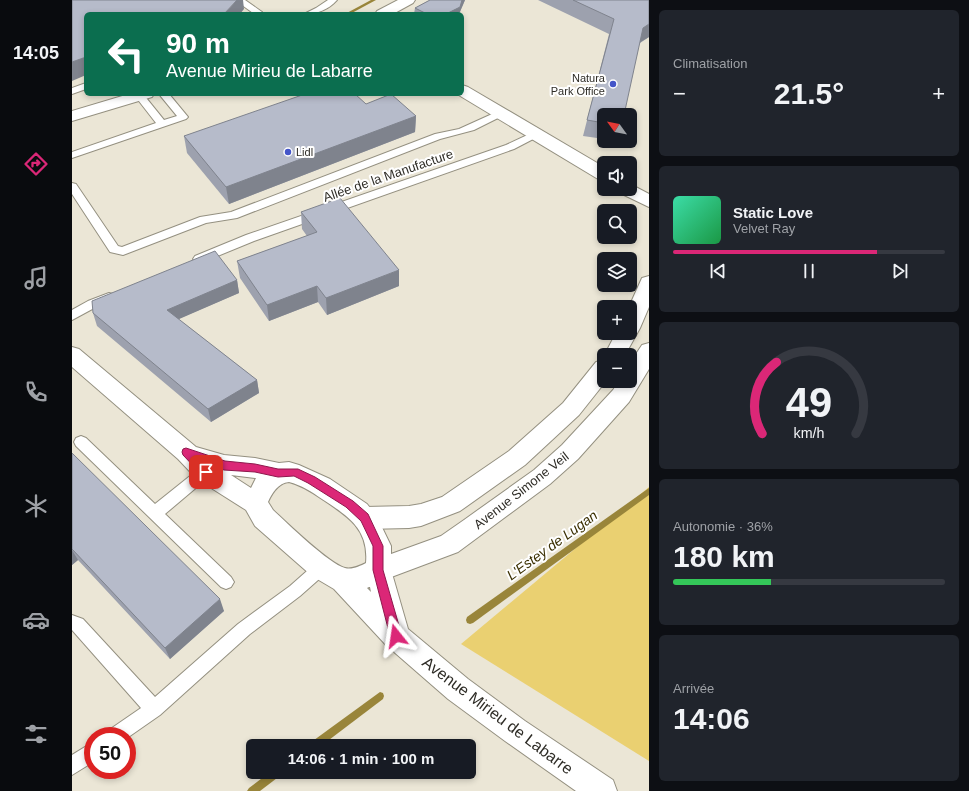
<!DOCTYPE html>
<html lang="fr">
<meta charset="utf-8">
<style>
:root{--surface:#171b24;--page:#20242c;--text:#f1f3f6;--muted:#9ea1a6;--line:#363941;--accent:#db2777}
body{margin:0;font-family:Helvetica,sans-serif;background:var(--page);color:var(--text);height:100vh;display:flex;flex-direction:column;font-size:15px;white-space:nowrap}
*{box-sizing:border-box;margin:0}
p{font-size:13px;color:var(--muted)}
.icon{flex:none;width:22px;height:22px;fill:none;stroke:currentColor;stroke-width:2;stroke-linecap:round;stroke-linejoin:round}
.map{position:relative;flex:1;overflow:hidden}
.panel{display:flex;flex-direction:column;gap:10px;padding:10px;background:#0d0f14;width:320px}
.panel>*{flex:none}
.top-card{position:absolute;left:12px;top:12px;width:380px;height:84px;border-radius:6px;box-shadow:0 2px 6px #0003;background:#0b6e4f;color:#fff;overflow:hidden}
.needle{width:26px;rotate:303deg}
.tools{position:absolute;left:525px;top:108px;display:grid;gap:8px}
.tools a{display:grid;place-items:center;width:40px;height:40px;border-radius:6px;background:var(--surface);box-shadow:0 2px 6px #0003;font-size:20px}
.speed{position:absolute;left:12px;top:727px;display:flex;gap:8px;font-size:20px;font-weight:700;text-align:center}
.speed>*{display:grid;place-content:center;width:52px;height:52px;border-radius:50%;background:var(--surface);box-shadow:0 2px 6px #0003;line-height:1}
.speed .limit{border:6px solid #d22;background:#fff;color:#111}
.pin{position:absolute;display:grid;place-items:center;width:34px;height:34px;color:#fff;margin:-17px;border-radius:8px;box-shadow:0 2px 6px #0006}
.me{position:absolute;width:44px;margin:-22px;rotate:345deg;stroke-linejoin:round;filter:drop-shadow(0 0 3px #0008)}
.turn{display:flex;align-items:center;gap:14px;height:84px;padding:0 16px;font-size:18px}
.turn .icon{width:52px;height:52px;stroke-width:2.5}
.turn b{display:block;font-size:28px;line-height:34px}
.big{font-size:30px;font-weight:700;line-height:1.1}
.panel .widget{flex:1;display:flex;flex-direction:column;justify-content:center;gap:6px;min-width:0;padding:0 14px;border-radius:6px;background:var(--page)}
.panel .dial{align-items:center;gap:0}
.dial svg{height:104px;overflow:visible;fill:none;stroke:var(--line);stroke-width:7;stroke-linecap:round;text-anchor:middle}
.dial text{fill:var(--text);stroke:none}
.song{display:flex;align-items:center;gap:12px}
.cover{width:48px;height:48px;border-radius:6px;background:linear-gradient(135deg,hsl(160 70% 55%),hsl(140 70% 35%))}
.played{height:4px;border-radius:2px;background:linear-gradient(90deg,var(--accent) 75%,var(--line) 75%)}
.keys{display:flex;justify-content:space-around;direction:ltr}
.heat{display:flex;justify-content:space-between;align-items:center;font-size:22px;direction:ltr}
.charge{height:6px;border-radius:3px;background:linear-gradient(90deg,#34c759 36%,var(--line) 0)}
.trip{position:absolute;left:174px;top:739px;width:230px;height:40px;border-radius:6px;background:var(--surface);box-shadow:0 2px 6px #0003;font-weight:700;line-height:40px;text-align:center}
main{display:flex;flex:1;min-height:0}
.tabs{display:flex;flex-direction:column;width:72px;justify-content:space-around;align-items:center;background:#090b0e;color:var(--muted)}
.tabs .icon{width:28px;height:28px}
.tabs .current{color:var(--accent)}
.tabs b{font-size:18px;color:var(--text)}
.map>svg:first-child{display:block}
</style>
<main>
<nav class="tabs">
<b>14:05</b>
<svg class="icon current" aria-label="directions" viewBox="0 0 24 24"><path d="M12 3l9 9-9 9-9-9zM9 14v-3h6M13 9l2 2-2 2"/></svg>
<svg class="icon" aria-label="music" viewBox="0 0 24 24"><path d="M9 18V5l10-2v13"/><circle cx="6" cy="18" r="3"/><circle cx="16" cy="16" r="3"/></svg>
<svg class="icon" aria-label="phone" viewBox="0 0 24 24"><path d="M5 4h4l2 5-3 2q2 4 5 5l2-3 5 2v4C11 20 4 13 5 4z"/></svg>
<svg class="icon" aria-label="climate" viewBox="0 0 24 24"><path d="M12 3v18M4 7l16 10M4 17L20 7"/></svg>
<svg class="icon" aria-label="car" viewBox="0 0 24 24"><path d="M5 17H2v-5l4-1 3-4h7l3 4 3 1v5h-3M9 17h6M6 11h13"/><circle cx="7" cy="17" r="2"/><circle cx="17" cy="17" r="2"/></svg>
<svg class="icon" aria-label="filters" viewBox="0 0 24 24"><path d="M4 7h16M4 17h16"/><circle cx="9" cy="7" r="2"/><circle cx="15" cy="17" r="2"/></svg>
</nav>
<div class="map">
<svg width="577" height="791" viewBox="0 0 577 791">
<rect width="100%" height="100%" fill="#ebe6d6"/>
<path fill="#ead071" d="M577,487V761L389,644Z"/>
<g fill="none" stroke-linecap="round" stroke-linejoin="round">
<g fill="#99853a" fill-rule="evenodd">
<path d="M299,0H304L278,14H273Z"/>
<path d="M577,488V495L401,623L398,624L395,623L394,620L395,617Z"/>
<path d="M308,692L311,693L312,696L311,699L249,746H236L238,743Z"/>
<path d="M198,772H211L209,775L188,791H175L177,788Z"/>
</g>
<defs>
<g id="service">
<path d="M163,0H173L190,12L189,14H181V13Z"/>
<path d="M256,0H265C256,10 245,14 232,14L244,8Z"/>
<path d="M14,83V89L0,94V88Z"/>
<path d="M65,94H71L92,120L105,116L87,94H97L116,117L114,119L0,158V152L84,123L63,96Z"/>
<path d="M429,110L434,113L432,115L402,130L368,139L165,218L134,223L51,255L38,252L0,194V183L4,184L46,246L50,247L128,217L159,212L363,134L387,129Z"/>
<path d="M464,131L469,134L467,136L442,149L182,241L131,262H123L121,259L123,256L174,235L434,145Z"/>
<path d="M37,293L41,294L43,297L41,300L24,307L0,320V310L16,301Z"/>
<path d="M9,436L14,438L83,504L128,468L133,466L138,468L140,472L138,476L93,514L159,577L162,582L159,587L154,589L149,587L4,446L2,442L4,438Z"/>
<path d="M249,561L254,563L257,568L254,573L228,596L178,634L88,715L55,738V736H34L37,730L69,708L0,630V615L11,619L83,697L166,624L218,586L244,563Z"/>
<path d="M21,742V762L0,775V755Z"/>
</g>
<g id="minor">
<path d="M326,0H343L341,3L321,14H303L305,11Z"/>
<path d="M390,85L396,87L532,167V180L526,179L385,94H390Z"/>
<path d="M57,94H82L80,97L0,121V111Z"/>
<path d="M558,184L577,194V207L548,193L545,189H558Z"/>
<path d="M577,276V307L568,328L553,355L532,356L544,333H558V307H557L570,278Z"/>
<path d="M577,343V369L557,402L506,459L478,484L386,552L306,582L297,578L293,570L297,562L369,536L392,520L462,470L490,445L541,390L547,381H558V363L570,345Z"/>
<path d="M532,360V381H534L507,415L453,465L388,511L349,526L337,528L293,529L284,526L281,518L284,510L293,507L337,506L349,504L370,497L437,451L491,403L524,362Z"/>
</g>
<path id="secondary" d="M0,347L7,349L124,447L152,455L183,458L207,463L217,462L227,465L258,479L295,504L305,517L319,546V570L336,629L396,679L453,721L541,780L545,791H504L433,741L376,699L314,645L262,589L240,576L183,526L174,510L125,479L106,459L0,367ZM159,475L183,478H184L179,488ZM217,482C229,485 240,492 250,499C276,516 297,529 294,563C288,566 280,570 273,568C257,564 215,523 201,510L196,502C200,493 206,483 217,482ZM297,587H298L299,592L295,588Z"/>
</defs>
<use href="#service" stroke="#949080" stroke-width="2"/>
<use href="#minor" stroke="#949080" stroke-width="2"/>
<use href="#secondary" stroke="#949080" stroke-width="2"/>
<use href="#service" fill="#fff" fill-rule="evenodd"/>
<use href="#minor" fill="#fff" fill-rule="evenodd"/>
<use href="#secondary" fill="#fff" fill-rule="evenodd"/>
</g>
<g fill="#9da1ae">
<path d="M358,0H393L387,14H342L343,8Z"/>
<path d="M466,0H577V37L568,43L532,115V139L511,136L537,34Z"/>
<path d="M294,104L344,116L343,132L157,204L115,153L112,136Z"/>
<path d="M229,212L327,286L255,315L246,302L197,321L168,278L165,261L235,236L230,229Z"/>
<path d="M165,280L167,293L106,319L185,380L187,393L139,422L25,326L21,313Z"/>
<path d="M0,453L152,611L98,659L6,560L0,565Z"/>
</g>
<g fill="#7f838d">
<path d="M165,0H171L172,9L168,14H152Z"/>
<path d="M390,0H393L387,14H374Z"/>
<path d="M577,24V37L567,43L571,28Z"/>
<path d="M13,57L14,59V75L0,81V62Z"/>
<path d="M344,116L343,132L157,204L154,187Z"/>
<path d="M327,270V286L255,315L254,298Z"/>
<path d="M165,280L167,293L98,323L95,310Z"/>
<path d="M245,286L246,302L197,321L195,305Z"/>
<path d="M185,380L187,393L139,422L136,409Z"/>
<path d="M0,550L6,560L0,565Z"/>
<path d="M148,599L152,611L98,659L93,648Z"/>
</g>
<g fill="#b6bbca" stroke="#7f838d">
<path d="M0,0H165L152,14H14V57L0,62Z"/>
<path d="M358,0H390L388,7L374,14H355L343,8Z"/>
<path d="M501,0H577V24L571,28L552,115H532V123L515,120L542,19Z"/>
<path d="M233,94H283L294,104L319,94L344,116L154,187L112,136Z"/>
<path d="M268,198L327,270L254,298L245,286L195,305L165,261L245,232L229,212Z"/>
<path d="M143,251L165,280L95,310L185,380L136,409L21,313L20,301Z"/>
<path d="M0,453L148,599L93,648L0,549Z"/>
</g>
<path fill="#db2777" stroke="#8e194d" d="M114,448L153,461L183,464L206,469H226L243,477L281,501L296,514L311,546V570L330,636L328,640L324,642L320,640L318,636L301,570V546L289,521L274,507L236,483L222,476L206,477L183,472L152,470L130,461L138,472L137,475L134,476L130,475L111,455L110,452L111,449Z"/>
<g fill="#4455c9" stroke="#fff" stroke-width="1.5">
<circle cx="541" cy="84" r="4"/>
<circle cx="216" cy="152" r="4"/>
</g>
<g text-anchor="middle" stroke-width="4" stroke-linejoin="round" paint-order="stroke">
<g font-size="11" fill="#2f2d27" stroke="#fff" text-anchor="end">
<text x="533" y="82">Natura<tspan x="533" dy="13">Park Office</tspan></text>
<text x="224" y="156" text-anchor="start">Lidl</text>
</g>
<g font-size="13" fill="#2f2d27" stroke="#fff">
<text transform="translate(316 175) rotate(-19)" y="5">Allée de la Manufacture</text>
<text transform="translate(449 490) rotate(-38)" y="5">Avenue Simone Veil</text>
</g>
<g font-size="14" font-style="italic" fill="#3b3002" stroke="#fff">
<text transform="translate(480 545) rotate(-36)" y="5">L'Estey de Lugan</text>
</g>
<g font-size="16" fill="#2f2d27" stroke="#fff">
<text transform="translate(426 715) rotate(37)" y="6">Avenue Mirieu de Labarre</text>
</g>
</g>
</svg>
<div class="tools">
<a><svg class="needle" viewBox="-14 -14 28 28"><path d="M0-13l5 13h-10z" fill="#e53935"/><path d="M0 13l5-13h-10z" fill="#9ea1a6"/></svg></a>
<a><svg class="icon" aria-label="sound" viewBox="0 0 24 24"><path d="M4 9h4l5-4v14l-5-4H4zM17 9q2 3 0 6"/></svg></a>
<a><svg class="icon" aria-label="search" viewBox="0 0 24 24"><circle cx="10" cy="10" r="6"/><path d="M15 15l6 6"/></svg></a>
<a><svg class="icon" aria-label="layers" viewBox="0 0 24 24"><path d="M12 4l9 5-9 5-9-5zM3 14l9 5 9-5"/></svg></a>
<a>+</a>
<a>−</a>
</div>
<div class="speed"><div class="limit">50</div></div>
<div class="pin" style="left:134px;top:472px;background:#d93025"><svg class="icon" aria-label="arrive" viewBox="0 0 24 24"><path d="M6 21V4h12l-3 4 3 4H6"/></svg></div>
<svg class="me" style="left:324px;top:636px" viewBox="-20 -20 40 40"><path d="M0-17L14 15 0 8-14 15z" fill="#db2777" stroke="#fff" stroke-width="4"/></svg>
<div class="trip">14:06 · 1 min · 100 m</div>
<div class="top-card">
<div class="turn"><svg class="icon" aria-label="left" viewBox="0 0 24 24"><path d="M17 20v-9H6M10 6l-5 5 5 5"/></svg><div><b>90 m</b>Avenue Mirieu de Labarre</div></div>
</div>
</div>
<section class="panel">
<div class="widget"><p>Climatisation</p>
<div class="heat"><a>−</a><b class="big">21.5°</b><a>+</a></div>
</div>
<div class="widget">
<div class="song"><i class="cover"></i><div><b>Static Love</b><p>Velvet Ray</p></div></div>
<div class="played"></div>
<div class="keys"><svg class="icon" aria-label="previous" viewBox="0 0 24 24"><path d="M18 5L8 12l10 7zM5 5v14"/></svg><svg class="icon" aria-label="pause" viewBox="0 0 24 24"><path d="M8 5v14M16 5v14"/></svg><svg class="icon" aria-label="next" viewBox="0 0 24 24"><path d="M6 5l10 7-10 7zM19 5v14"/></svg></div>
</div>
<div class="widget dial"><svg viewBox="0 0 100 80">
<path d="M14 69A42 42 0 1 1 86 69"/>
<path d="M14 69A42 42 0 0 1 25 14" stroke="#db2777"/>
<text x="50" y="56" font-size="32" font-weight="700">49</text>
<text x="50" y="72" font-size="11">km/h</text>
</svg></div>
<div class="widget"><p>Autonomie · 36%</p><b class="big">180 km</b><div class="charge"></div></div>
<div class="widget"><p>Arrivée</p><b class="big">14:06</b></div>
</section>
</main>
